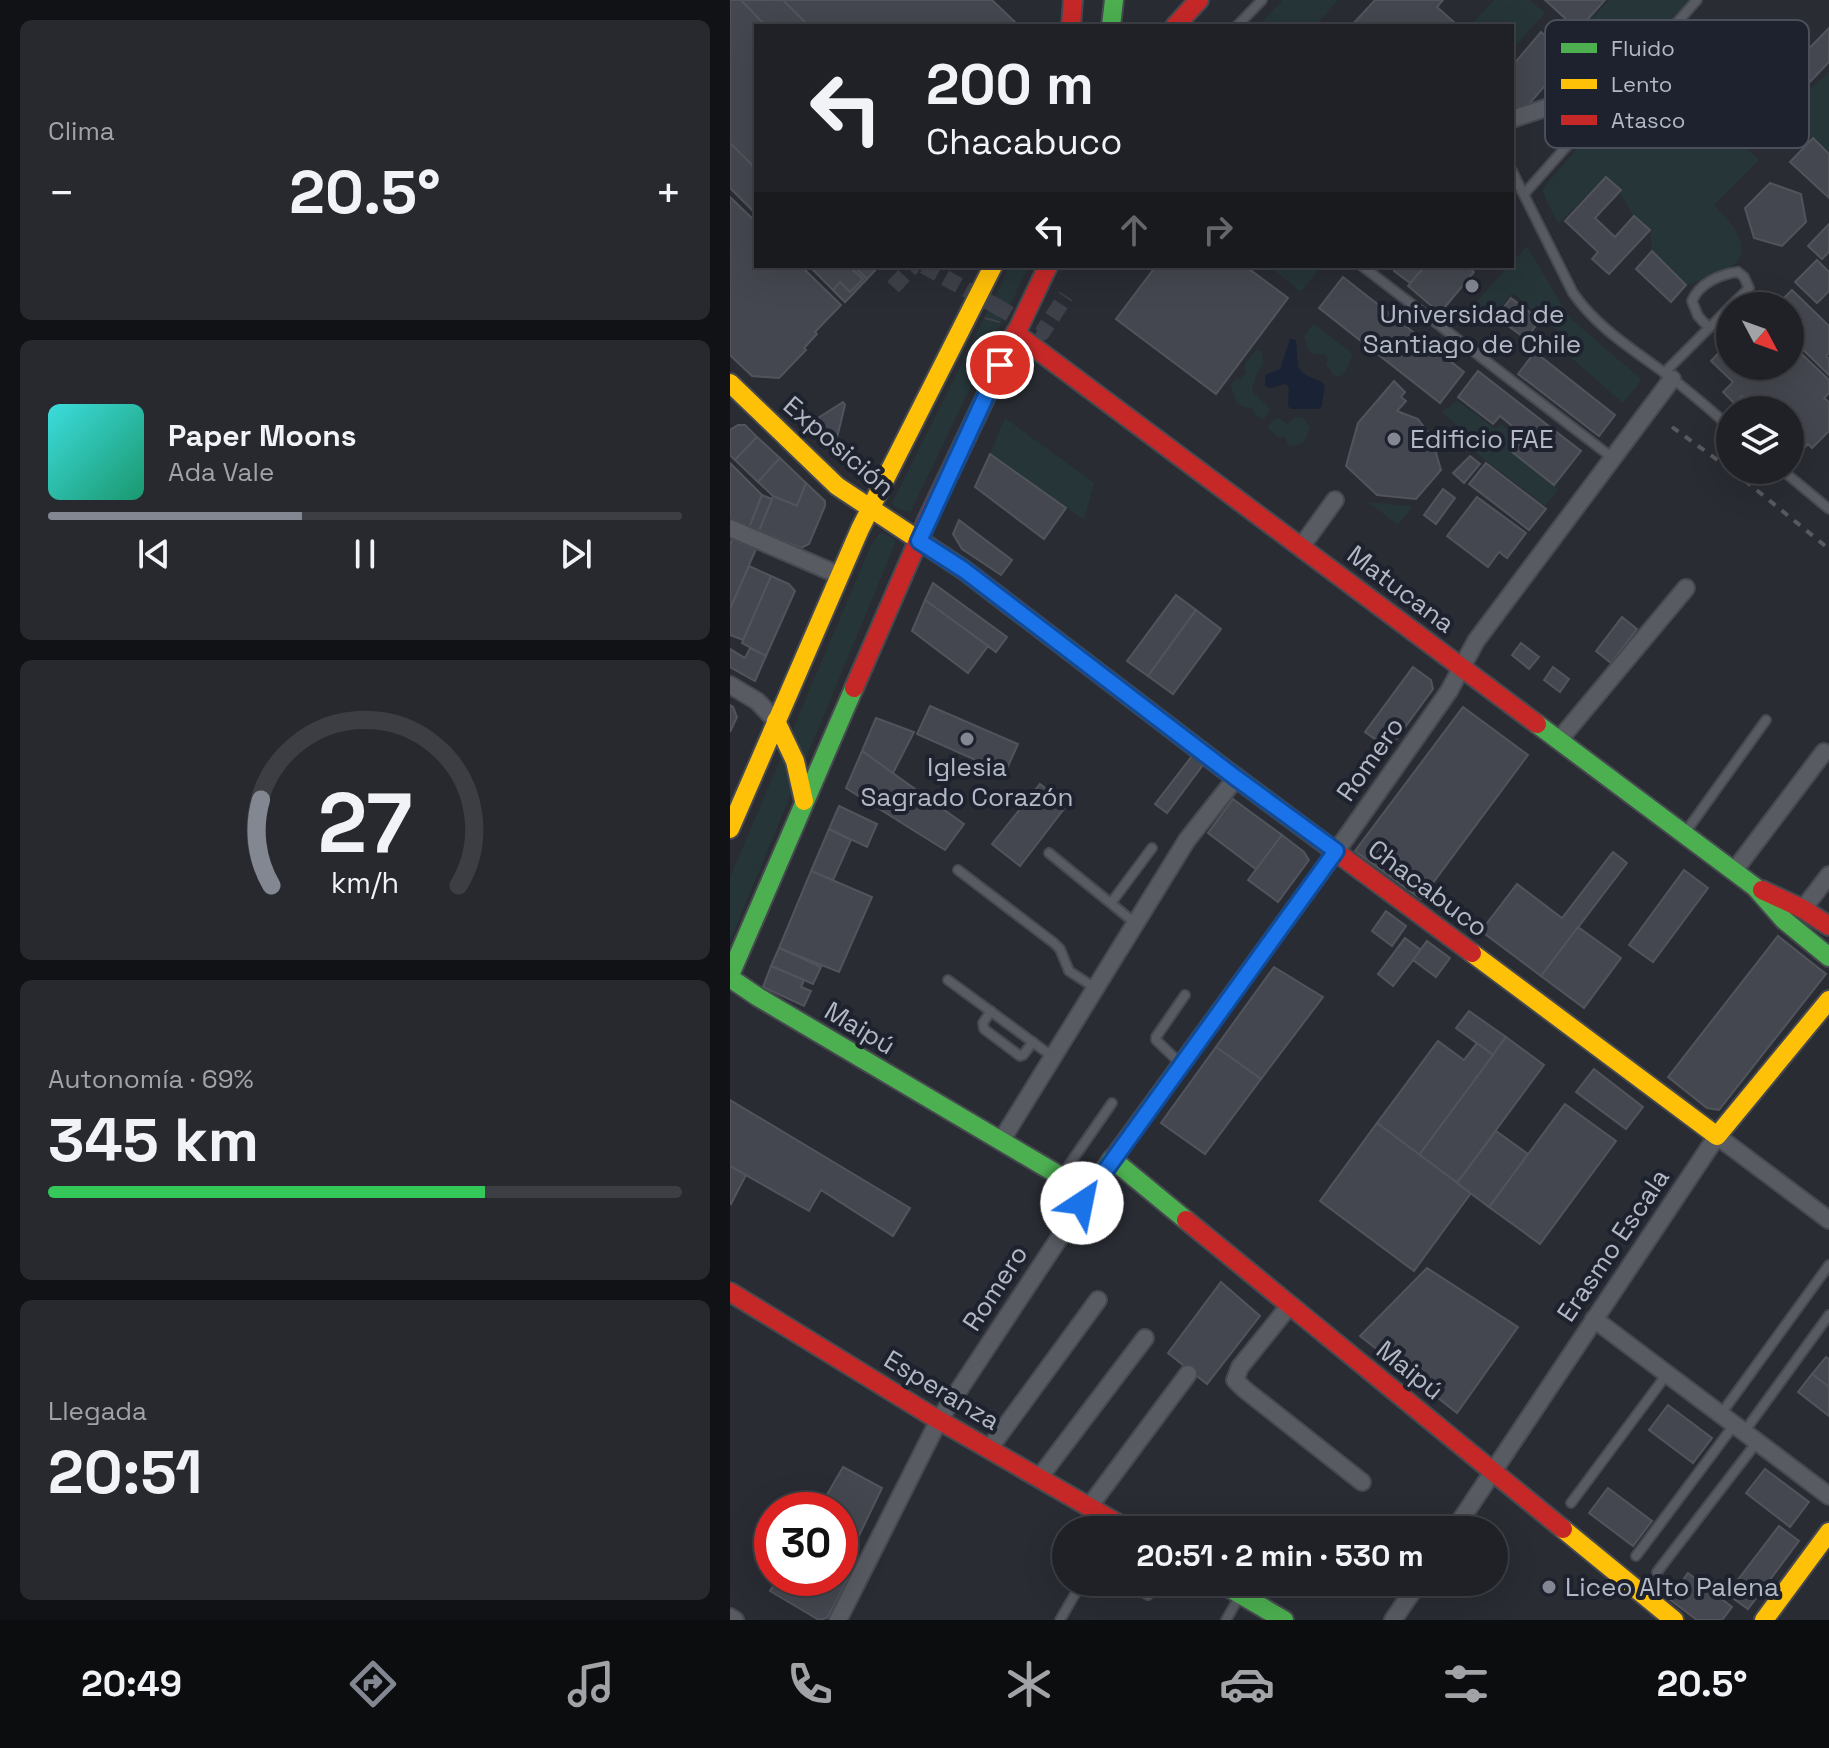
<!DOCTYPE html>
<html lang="es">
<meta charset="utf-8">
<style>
:root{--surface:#1f2126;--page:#27292e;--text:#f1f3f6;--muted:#a1a3a7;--line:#3c3e43;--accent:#828792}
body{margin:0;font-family:"Space Grotesk",sans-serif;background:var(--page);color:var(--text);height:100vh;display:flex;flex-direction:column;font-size:30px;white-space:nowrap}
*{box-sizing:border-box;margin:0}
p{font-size:26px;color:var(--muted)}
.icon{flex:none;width:44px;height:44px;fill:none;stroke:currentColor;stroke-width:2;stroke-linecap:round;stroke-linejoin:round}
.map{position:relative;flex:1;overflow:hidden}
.sheet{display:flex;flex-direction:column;gap:20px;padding:20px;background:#111215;width:730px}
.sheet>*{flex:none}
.hud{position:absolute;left:24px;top:24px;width:760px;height:244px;border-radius:0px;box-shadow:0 8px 32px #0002,0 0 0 2px var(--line);background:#1f2126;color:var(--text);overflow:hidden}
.needle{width:52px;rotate:131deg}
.tools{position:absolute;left:986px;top:292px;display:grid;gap:16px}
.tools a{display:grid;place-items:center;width:88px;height:88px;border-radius:50%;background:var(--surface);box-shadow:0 8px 32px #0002,0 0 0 2px var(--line);font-size:40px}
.speed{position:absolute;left:24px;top:1492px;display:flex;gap:16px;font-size:40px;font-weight:700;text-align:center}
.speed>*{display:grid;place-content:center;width:104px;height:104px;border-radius:50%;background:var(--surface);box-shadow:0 8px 32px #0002,0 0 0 2px var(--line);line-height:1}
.speed .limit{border:12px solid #d22;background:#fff;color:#111}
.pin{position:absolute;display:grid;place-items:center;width:68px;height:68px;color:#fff;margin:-34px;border:4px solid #fff;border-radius:50%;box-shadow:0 2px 8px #0007}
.me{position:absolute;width:88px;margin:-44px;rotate:34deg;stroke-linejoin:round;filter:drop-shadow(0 0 6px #0008)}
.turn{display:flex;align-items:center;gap:28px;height:168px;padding:0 40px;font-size:36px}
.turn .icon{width:104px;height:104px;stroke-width:2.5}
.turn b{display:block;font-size:56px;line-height:68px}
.lanes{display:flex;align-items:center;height:76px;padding:0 40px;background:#0003;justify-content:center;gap:40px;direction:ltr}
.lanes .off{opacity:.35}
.big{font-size:60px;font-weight:700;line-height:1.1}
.sheet .tile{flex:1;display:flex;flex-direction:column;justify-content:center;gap:12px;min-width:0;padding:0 28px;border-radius:12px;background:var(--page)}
.sheet .dial{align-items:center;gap:0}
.dial svg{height:208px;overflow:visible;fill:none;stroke:var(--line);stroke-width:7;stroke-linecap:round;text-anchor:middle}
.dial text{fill:var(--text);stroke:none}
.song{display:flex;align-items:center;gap:24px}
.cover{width:96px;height:96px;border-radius:12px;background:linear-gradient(135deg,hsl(180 70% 55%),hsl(160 70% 35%))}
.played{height:8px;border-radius:4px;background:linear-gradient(90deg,var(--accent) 40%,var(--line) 40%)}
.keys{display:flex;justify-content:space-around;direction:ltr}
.heat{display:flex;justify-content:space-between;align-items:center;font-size:44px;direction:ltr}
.charge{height:12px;border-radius:6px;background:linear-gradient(90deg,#34c759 69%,var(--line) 0)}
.trip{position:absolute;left:322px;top:1516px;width:456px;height:80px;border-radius:40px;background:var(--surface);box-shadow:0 8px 32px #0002,0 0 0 2px var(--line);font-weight:700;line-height:80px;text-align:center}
.tab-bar{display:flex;height:128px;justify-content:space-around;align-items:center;background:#0c0d0f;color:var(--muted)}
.tab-bar .icon{width:56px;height:56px}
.tab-bar .selected{color:var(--accent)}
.tab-bar b{font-size:36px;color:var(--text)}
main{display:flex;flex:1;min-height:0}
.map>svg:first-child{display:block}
</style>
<main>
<section class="sheet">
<div class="tile"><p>Clima</p>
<div class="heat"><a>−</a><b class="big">20.5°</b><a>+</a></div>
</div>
<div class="tile">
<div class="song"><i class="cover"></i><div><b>Paper Moons</b><p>Ada Vale</p></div></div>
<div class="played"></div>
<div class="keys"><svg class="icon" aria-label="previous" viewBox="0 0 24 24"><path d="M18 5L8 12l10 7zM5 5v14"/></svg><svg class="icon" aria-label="pause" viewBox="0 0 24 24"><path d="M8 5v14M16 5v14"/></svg><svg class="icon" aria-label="next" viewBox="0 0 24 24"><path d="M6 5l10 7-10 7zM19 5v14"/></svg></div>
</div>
<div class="tile dial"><svg viewBox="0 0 100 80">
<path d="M14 69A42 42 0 1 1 86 69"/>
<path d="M14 69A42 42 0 0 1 10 36" stroke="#828792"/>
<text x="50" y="56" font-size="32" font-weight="700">27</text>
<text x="50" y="72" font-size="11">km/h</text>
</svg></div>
<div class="tile"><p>Autonomía · 69%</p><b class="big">345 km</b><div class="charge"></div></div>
<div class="tile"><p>Llegada</p><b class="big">20:51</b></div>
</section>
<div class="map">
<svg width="1099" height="1620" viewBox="0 0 1099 1620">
<rect width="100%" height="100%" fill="#292c33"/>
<g fill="#263538">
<path d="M553,0H608L585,26H528Z"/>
<path d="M764,0H800L815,13L782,50V26H740Z"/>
<path d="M879,0H960L887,80L842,41Z"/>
<path d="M923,59L1029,160L984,205C1033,254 1013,268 956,285L922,251L920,230L904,216L888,190L876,176L828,224L812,190Z"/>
<path d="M1099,71V154L1057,114Z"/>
<path d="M797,246L839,317L912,380L893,403L825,344L832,335L783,293L757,322L737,312L778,266H782V262Z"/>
<path d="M280,266H299L181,511L176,512L164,506L162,503Z"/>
<path d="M538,266H591L571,292Z"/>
<path d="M583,324L623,354C618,363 618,373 609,377L603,375L596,364L598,358L594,354H584L578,349L574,336Z"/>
<path d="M526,350L532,351L533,364L526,375L522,391L539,408V412L533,419L525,415L522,408L513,407L506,402L501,385L506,379H510L517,372L514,366Z"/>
<path d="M726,400L766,429L771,424L789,439L779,451L828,489L815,506L741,449L747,441L713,414L712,410L719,408Z"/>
<path d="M566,417L573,418L580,427L575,441L563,447L557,444V439L553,436L548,437L538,428V425L545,419L549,418L557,424Z"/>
<path d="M275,418L364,483L354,520L260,454Z"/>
<path d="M638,502L683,506L668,525Z"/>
<path d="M153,533L165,539V544L0,941V877L141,545L149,534Z"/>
</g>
<path fill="#1a2335" d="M560,339L566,340L568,367C577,380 585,376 595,385L592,405L589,409H561L558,406L559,387L555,384L540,388L535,386V375L550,369Z"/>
<g fill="#44474f" stroke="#51545b" stroke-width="2">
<path d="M0,0H11L36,26H26V169L0,143Z"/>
<path d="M11,0H53L79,26H36Z"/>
<path d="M53,0H262L287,24L284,26H79Z"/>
<path d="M645,0H713L707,7L725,23L722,26H621Z"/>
<path d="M815,0H875L848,30Z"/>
<path d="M1099,28V62L1050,113L1033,96Z"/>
<path d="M811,32L839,58L799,104L782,110V66Z"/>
<path d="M1083,138L1099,154V198L1060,162Z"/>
<path d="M0,143L26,169V214L0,188Z"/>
<path d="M876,177L891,190L865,218L885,237L904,216L920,230L879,274L862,259L868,252L835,221Z"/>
<path d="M1040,183L1071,194L1076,222L1052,246L1024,238L1015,208Z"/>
<path d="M0,197L26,222V266H71L111,305L85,332L87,334L74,348L76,350L49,378L22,376L0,355Z"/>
<path d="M1099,224V252L1092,259L1078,246Z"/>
<path d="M922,251L956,285L941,302L906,269Z"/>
<path d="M1087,260L1099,272V291L1087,303L1065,282Z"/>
<path d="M79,266H124L137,279L115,302Z"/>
<path d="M124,266H149L137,279Z"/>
<path d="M426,266H515L558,298L486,394L386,319Z"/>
<path d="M667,266H695L680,283L664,271Z"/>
<path d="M695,266H737L744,272L710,313L678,286Z"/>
<path d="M126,268L137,279L115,302L103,290L110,282L120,292L133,279L123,270Z"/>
<path d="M613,277L734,372L710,403L589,308Z"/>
<path d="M1062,290L1099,326V353L1096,356L1099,359V375L1060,337V306H1046Z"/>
<path d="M781,298L810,320L796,339L766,317Z"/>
<path d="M1000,341V366H1060V343L1099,380V393L1094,398L1099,402V431L1082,448L1078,444L1072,450L1060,439V410H1027L1012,396L1005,404L993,392L1003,382L981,361Z"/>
<path d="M805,352L885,415L869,436L788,374Z"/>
<path d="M748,371L851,451L824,485L782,452L794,436L770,416L763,424L728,397Z"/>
<path d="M664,381L675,392L671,397L676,401L667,411L688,419L700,435L709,443L706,453L711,470L686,499L647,495L616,466L628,423Z"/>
<path d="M113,402L115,405L103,454L74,427Z"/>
<path d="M8,425H15L27,437L5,460L0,455V430Z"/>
<path d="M27,437L50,458L28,482L5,460Z"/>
<path d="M260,454L336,508L314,539L245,487Z"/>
<path d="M740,456L750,464L734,483L723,473Z"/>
<path d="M50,458L76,483L67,506L43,496L28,482Z"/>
<path d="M0,463L32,495L19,528L0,520Z"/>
<path d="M756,463L816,509L799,530L739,484Z"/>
<path d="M76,483L95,501V506L79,544L71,548L29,531L43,496L67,506Z"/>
<path d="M713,489L725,498L706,524L694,515Z"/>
<path d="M32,495L42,499L29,531L19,528Z"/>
<path d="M747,497L796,533L777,558L769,552L758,567L717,536Z"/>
<path d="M229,520L282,560L271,575L232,549L223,534Z"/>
<path d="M2,539L26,549L0,609V545Z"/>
<path d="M19,566L41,576L13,640L0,635V609Z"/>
<path d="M41,576L59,584L65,591L36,656L12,643Z"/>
<path d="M203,583L277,637L266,652L195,600Z"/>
<path d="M446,595L466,610L418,676L397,661Z"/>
<path d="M195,600L258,646L238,673L182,631Z"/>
<path d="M466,610L491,629L443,694L418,676Z"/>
<path d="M892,617L907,629L881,663L866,651Z"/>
<path d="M791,643L809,657L799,669L782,655Z"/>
<path d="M20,648L36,656L25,681L0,667V649L15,658Z"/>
<path d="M683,667L701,680L703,689L659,749L635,732Z"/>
<path d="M823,667L839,679L830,692L814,680Z"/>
<path d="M0,705L3,707L7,717L0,732Z"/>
<path d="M200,706L288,744L275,773L187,734Z"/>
<path d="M733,707L798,755L691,899L625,851Z"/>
<path d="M146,718L184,732L163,773L132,751Z"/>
<path d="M132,751L234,824L215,850L116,788Z"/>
<path d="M462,756L473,765L437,813L425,804Z"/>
<path d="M310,784L337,805L290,866L262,844Z"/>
<path d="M503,799L552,835L527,870L478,833Z"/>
<path d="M109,806L147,824L137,847L99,829Z"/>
<path d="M99,829L121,840L103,880L81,871Z"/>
<path d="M552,835L574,852L579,860L548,902L518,880Z"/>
<path d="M883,852L897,863L811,976L751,931L787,884L832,918Z"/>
<path d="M954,870L978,888L923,962L899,945Z"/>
<path d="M81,871L142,897L109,972L49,948Z"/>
<path d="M656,911L676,926L662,946L642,931Z"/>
<path d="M848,927L891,958L854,1008L811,976Z"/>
<path d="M1048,936L1096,974L989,1110L977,1108L938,1077Z"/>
<path d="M675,938L691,950L663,986L648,974Z"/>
<path d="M697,941L720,958L706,977L683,960Z"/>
<path d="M49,948L91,967L83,984L41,966Z"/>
<path d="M41,966L74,980L71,987L81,991L74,1006L33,987Z"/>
<path d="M544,967L593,997L531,1079L486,1047Z"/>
<path d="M739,1011L776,1037L763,1055L726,1028Z"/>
<path d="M776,1037L814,1065L727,1183L689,1155Z"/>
<path d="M708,1041L734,1060L747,1043L763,1055L689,1155L647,1123Z"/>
<path d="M486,1047L531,1079L475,1154L431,1123Z"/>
<path d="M864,1069L913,1107L896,1129L846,1092Z"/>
<path d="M0,1100L180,1208L163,1236L91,1190L79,1211L0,1166Z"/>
<path d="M835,1104L886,1141L810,1244L759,1207Z"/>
<path d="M647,1123L741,1193L684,1271L590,1201Z"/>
<path d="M766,1131L798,1154L759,1207L727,1183Z"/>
<path d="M0,1166L16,1175L1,1204L0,1203Z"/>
<path d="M697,1268L788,1327L727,1413L630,1336Z"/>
<path d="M491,1282L530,1316L477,1384L438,1353Z"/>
<path d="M1096,1357L1099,1359V1387L1082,1374Z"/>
<path d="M1082,1374L1099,1387V1416L1068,1392Z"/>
<path d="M938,1405L982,1438L963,1463L919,1430Z"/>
<path d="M113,1467L152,1488L111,1573L119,1577L97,1618L89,1620L40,1591L48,1578H110V1510H88Z"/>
<path d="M1035,1469L1079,1502L1060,1527L1016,1493Z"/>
<path d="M878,1488L922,1521L903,1546L859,1513Z"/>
<path d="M1049,1526L1069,1541L1018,1609L997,1594Z"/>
<path d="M958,1573L1002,1607L992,1620H967L939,1599Z"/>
</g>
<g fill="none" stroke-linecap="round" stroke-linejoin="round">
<g stroke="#3e4149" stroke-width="16" stroke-dasharray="16 8" stroke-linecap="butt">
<path d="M194,266L266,306L262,321"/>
<path d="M163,287L183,266"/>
<path d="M266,306L312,333L336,296"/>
</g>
<defs>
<g id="lane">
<path d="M507,26L532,0"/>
<path d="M782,171L843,293C867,327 899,347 932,371C956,388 978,408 1000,427"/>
<path d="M794,194L967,0"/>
<path d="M632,266L884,459"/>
<path d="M979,328L968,316L962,301C969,283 991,274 1008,272L1014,277L1019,288L1001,306"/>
<path d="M934,373L1000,307"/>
<path d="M1052,470L1099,509"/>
<path d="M957,830L1036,720"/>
<path d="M319,853L405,923"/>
<path d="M228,870L324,943L330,949L339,971L365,988"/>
<path d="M381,903L422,848"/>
<path d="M218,980L323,1057"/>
<path d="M261,1011L253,1023L254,1029L290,1056L293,1055L303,1042"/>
<path d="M451,1064L426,1040V1037L455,995"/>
<path d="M332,1175L382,1103"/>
<path d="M991,1414L1099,1265"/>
<path d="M1014,1432L1099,1315"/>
<path d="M841,1503L937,1374"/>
<path d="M906,1556L1004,1425"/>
<path d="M927,1572L1027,1442"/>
<path d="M396,1582L418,1595"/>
<path d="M330,1620L352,1582"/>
<path d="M496,1620L508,1599"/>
</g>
<g id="street">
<path d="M782,119L895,82"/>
<path d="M0,528L109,575"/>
<path d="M571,547L605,500"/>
<path d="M0,685L27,701L46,721"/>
<path d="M829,740L956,588"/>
<path d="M1004,871L1094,752"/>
<path d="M1073,909L1099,875"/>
<path d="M271,1141L457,840L506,778"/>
<path d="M382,1159L615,839L719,691L746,641L942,379"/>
<path d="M560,1305L510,1367L505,1380L514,1389L632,1482"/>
<path d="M864,1319L1099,1496"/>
<path d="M259,1449L368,1300"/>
<path d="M309,1478L415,1338"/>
<path d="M359,1507L458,1374"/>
<path d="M724,1530L987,1136L1099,1220"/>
<path d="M0,1617L5,1620"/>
<path d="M108,1620L209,1420L359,1193"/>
<path d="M663,1620L689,1582"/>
</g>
<g id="fast">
<path d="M381,26L384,0"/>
<path d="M807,724L1025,887L1054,920L1099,957"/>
<path d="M0,975L124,688"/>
<path d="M0,978L28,997L359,1193L382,1159L456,1220"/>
<path d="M489,1582L554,1620"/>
</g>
<g id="slow">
<path d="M0,383L107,486L234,570L493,768"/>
<path d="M46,721L65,761L74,801"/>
<path d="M0,829L130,529L263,266"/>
<path d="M742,953L987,1136L1099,1000"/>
<path d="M833,1529L944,1620"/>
<path d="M1034,1620L1099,1532"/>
</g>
<g id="jam">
<path d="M341,26L343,0"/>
<path d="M445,26L469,0"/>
<path d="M285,333L807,724"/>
<path d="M124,688L198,518L318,266"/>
<path d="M493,768L742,953"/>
<path d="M1032,890L1073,909L1099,926"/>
<path d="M456,1220L833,1529"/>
<path d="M0,1292L200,1415L399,1530"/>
</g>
</defs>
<use href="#lane" stroke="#464950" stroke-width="12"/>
<use href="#street" stroke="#464950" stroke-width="20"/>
<use href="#fast" stroke="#464950" stroke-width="22"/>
<use href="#slow" stroke="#464950" stroke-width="22"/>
<use href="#jam" stroke="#464950" stroke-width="22"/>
<use href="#lane" stroke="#585b62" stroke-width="8"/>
<use href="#street" stroke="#585b62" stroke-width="16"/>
<use href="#fast" stroke="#4caf50" stroke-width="18"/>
<use href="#slow" stroke="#ffc107" stroke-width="18"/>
<use href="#jam" stroke="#c62828" stroke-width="18"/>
<g stroke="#575a5f" stroke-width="4" stroke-dasharray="8 8" stroke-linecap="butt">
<path d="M942,427L1000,469"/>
<path d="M1002,470L1099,549"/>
</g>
</g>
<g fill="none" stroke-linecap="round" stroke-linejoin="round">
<defs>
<path id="route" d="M270,365L189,541L234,570L506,778L606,851L352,1203"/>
</defs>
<use href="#route" stroke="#114b97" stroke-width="20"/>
<use href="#route" stroke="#1a73e8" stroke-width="14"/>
</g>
<g fill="#828792" stroke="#1d222e" stroke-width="3">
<circle cx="742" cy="286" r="8"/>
<circle cx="664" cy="439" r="8"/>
<circle cx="237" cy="739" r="8"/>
<circle cx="819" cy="1587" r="8"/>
</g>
<g text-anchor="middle" stroke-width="8" stroke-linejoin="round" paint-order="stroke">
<g font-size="26" fill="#b2b8c5" stroke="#1d222e">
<text x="742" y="323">Universidad de<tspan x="742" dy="30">Santiago de Chile</tspan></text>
<text x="680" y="448" text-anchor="start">Edificio FAE</text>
<text x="237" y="776">Iglesia<tspan x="237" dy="30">Sagrado Corazón</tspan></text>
<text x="835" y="1596" text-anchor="start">Liceo Alto Palena</text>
</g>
<g font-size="26" fill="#b2b8c5" stroke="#1d222e">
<text transform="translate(109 446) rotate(41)" y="9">Exposición</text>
<text transform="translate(671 589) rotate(37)" y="9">Matucana</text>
<text transform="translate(640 759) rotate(-55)" y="9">Romero</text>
<text transform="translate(698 888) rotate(37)" y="9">Chacabuco</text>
<text transform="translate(130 1028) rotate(31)" y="9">Maipú</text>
<text transform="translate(883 1245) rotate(-56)" y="9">Erasmo Escala</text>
<text transform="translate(265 1288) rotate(-57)" y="9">Romero</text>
<text transform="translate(680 1370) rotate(39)" y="9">Maipú</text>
<text transform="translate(212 1390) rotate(31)" y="9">Esperanza</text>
</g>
</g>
<rect x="815" y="20" width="264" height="128" rx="12" fill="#1d222e" stroke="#4a4f5b" stroke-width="2"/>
<rect x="831" y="43" width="36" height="10" fill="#4caf50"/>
<rect x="831" y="79" width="36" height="10" fill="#ffc107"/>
<rect x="831" y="115" width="36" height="10" fill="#c62828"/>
<g font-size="22" fill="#b2b8c5">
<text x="881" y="56">Fluido</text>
<text x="881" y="92">Lento</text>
<text x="881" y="128">Atasco</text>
</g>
</svg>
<div class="tools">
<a><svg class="needle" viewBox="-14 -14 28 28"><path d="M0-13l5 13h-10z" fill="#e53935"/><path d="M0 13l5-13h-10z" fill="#a1a3a7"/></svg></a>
<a><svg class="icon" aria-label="layers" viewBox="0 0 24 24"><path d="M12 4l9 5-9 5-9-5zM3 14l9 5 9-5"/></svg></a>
</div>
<div class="speed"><div class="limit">30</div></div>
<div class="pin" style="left:270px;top:365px;background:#d93025"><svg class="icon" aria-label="arrive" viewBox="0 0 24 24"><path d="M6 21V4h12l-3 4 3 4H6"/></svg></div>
<svg class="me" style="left:352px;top:1203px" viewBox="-20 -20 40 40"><circle r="19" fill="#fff"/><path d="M0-13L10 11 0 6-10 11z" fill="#1a73e8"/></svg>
<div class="trip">20:51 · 2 min · 530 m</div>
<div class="hud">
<div class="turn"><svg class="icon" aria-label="left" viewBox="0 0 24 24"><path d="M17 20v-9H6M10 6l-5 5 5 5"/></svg><div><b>200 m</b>Chacabuco</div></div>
<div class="lanes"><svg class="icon" aria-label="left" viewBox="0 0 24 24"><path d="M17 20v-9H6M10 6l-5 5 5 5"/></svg><svg class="icon off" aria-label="ahead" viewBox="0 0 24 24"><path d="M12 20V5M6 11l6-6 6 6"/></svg><svg class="icon off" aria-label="right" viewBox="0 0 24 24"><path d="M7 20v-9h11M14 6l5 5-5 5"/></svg></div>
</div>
</div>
</main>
<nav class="tab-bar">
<b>20:49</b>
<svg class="icon selected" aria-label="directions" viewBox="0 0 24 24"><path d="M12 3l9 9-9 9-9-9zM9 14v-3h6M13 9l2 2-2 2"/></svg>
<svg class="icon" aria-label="music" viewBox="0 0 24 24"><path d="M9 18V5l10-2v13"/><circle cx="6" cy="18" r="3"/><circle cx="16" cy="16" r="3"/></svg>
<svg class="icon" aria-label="phone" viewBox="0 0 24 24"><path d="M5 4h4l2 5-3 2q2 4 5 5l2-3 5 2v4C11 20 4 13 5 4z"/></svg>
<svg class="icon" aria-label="climate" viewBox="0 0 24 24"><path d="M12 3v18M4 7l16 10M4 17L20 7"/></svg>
<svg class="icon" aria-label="car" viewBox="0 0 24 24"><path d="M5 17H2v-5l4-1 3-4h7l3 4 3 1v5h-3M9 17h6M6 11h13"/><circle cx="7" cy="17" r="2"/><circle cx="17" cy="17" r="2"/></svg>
<svg class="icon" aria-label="filters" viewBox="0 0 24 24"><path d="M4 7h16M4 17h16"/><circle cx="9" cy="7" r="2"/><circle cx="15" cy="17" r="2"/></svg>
<b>20.5°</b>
</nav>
